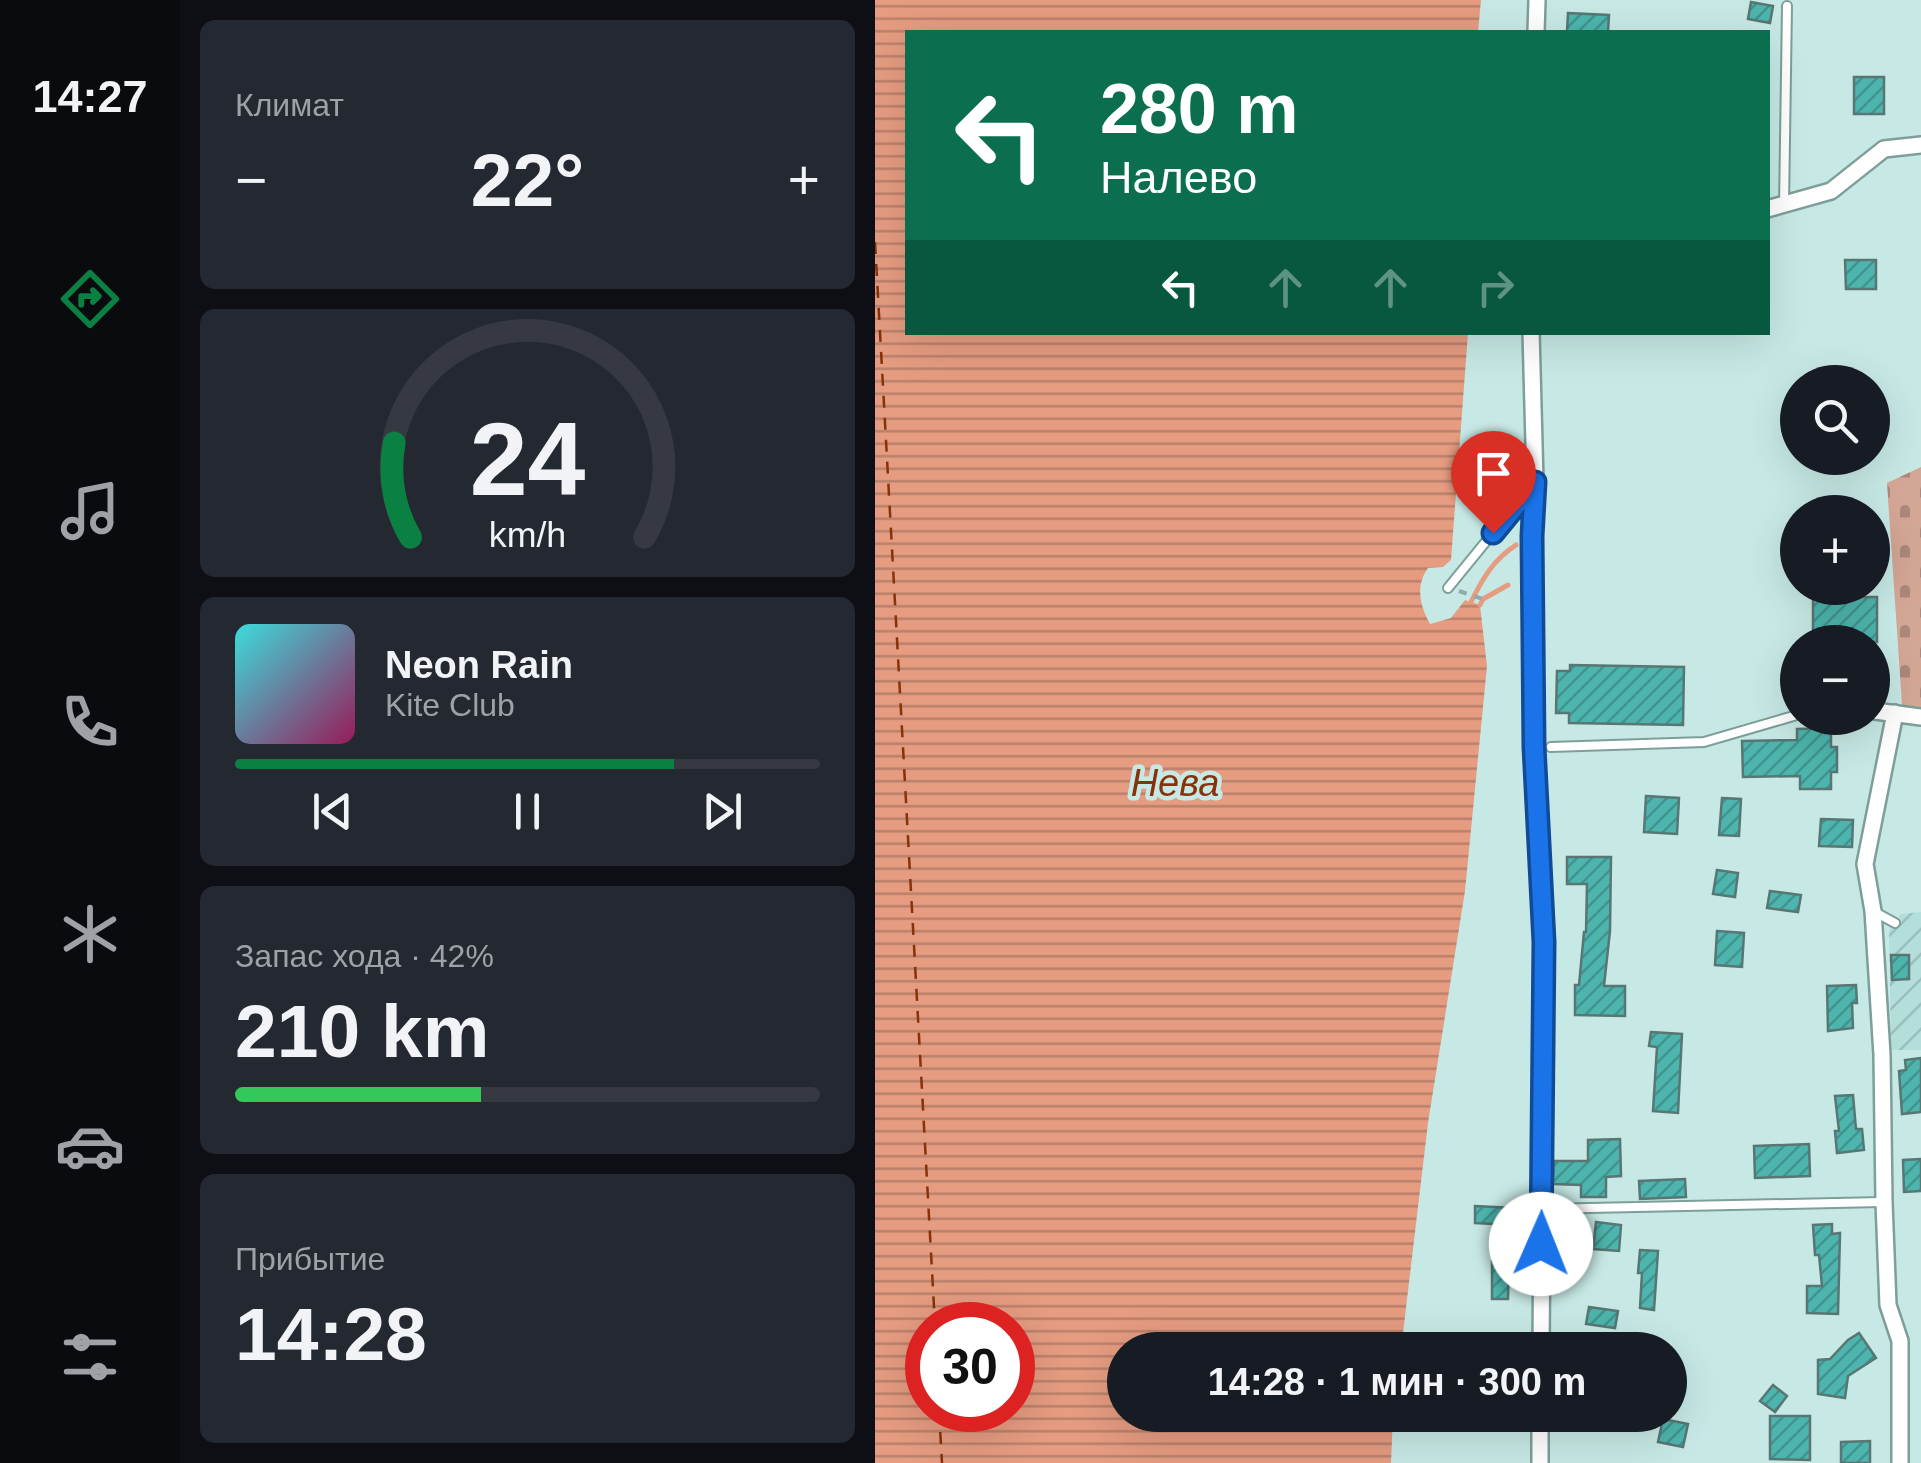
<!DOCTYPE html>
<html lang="ru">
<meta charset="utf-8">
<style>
:root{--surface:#171b24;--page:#242831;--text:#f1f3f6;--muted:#9ea1a6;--line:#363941;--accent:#0b8043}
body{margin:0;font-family:Arial,sans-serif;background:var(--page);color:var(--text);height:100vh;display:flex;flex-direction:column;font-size:38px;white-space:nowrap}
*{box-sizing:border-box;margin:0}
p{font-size:32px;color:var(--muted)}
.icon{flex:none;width:55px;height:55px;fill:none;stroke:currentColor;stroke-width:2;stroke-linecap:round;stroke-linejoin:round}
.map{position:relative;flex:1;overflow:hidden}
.details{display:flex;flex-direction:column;gap:20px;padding:20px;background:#0d0f14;width:695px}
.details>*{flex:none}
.hud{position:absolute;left:30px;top:30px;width:865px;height:305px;border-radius:0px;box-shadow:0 10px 40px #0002;background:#0b6e4f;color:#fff;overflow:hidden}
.tools{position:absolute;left:905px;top:365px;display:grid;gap:20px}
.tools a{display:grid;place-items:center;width:110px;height:110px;border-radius:50%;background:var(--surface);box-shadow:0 10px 40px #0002;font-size:50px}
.speed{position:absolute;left:30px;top:1302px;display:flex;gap:20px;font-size:50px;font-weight:700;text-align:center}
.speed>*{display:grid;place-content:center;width:130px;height:130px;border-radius:50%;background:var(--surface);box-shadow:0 10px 40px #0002;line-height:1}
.speed .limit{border:15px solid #d22;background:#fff;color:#111}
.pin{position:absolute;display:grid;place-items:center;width:85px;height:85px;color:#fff;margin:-102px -42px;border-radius:50% 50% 50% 0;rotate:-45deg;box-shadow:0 0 10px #0007}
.pin .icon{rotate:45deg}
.me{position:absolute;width:110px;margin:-55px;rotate:1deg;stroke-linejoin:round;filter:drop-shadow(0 0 8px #0008)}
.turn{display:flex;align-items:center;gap:35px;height:210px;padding:0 30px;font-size:45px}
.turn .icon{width:130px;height:130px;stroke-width:2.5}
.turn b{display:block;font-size:70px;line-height:85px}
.lanes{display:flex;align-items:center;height:95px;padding:0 30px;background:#0003;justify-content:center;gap:50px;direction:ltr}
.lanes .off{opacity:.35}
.big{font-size:75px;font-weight:700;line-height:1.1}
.details .tile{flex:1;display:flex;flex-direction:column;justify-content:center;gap:15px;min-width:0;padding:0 35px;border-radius:15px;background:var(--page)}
.details .dial{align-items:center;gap:0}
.dial svg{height:260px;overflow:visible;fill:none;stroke:var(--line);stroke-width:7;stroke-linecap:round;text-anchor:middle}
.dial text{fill:var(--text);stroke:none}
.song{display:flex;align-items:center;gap:30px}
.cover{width:120px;height:120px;border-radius:15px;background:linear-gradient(135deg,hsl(180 70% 55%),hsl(330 70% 35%))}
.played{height:10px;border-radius:5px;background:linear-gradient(90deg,var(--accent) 75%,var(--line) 75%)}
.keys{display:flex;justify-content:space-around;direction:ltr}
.heat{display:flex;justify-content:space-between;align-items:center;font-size:55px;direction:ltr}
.charge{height:15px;border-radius:8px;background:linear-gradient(90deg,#34c759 42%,var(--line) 0)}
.trip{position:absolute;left:232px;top:1332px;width:580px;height:100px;border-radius:50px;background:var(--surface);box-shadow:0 10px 40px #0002;font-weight:700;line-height:100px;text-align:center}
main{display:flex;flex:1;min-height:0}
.tab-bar{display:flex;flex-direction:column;width:180px;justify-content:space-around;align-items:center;background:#090b0e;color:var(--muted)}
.tab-bar .icon{width:70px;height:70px}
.tab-bar .selected{color:var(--accent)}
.tab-bar b{font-size:45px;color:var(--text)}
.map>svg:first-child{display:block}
</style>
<main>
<nav class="tab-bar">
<b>14:27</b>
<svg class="icon selected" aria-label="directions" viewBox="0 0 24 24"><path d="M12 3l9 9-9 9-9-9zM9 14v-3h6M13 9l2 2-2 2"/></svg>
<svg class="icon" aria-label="music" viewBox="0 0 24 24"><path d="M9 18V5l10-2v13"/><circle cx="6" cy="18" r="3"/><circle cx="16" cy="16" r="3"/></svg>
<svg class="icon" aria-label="phone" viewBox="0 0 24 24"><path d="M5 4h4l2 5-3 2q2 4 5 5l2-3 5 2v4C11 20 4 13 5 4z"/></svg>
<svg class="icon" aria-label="climate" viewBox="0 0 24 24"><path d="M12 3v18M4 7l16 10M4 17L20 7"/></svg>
<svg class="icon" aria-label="car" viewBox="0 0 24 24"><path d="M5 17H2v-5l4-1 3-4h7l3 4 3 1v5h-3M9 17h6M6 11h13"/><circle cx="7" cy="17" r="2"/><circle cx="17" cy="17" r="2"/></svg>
<svg class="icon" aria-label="filters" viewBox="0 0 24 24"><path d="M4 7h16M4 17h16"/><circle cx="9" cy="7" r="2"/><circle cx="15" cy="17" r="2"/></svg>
</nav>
<section class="details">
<div class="tile"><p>Климат</p>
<div class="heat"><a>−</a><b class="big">22°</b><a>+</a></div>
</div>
<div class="tile dial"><svg viewBox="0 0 100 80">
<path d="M14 69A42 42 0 1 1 86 69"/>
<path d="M14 69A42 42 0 0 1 9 40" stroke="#0b8043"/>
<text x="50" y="56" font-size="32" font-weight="700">24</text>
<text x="50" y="72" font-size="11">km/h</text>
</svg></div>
<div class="tile">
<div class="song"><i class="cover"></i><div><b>Neon Rain</b><p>Kite Club</p></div></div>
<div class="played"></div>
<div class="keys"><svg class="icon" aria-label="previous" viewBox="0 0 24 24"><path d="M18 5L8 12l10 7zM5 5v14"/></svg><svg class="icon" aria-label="pause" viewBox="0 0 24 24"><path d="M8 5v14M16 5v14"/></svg><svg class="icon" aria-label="next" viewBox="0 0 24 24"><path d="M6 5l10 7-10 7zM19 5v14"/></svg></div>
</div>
<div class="tile"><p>Запас хода · 42%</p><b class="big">210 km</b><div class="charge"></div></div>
<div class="tile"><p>Прибытие</p><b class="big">14:28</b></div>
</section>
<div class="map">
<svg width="1046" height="1463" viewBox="0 0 1046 1463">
<defs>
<pattern id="industrial-furrows" width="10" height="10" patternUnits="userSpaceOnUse" patternTransform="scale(2.5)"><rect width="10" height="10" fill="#b3deda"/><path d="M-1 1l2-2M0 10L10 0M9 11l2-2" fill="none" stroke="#9abfbc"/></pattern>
<pattern id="cemetery-stones" width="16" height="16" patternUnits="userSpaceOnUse" patternTransform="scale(2.5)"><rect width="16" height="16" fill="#d4a695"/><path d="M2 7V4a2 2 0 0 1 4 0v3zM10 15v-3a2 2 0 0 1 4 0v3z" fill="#ac887b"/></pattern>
<pattern id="water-rules" width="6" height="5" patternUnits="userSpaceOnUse" patternTransform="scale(2.5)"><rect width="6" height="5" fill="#e59c81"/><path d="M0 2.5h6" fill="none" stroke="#ba806b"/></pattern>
<pattern id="building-hatch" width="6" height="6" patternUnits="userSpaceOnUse" patternTransform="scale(2.5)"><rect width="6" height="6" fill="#4db5ad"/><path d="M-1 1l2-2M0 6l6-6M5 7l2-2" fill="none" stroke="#40948e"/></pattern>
</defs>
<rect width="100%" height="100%" fill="#c7e9e5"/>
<path fill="url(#industrial-furrows)" d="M1046,912V1050H1016L1014,930L1026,914Z"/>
<path fill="url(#cemetery-stones)" d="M1046,467V708L1027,705L1012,483Z"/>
<path fill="url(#water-rules)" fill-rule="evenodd" d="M0,0H606L603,32H32V332L593,333L576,560L568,567L553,568C540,586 545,606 555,624L576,618L590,600L605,605L612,666L590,891L553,1123L526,1350H250V1415H518L516,1463H0ZM52,1325H138V1410H52Z"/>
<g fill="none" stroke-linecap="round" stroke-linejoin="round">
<g stroke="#e59c81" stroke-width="5">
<path d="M596,602C608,578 618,560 641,545"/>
<path d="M605,605L608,599L633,585"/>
</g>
<g stroke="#873209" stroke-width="2.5" stroke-dasharray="12 10" stroke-linecap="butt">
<path d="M0,242L60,1325"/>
<path d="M64,1410L67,1463"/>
</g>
</g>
<g fill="url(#building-hatch)" stroke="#587673" stroke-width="2.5">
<path d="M876,2L898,6L895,23L873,19Z"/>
<path d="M693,13L734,15L733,32H692Z"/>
<rect x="979" y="77" width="30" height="37"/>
<path d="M970,260H1001V289H971Z"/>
<rect x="938" y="597" width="64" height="45"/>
<path d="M695,665L809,667L808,725L694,723V713H681L682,671H695Z"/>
<path d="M956,728V747H962V772H956V789H925V776L868,777L867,741L922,740V729Z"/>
<path d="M771,796L804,798L802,834L769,832Z"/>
<path d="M847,798L866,799L864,836L844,835Z"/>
<path d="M946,819L978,820L977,847L944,846Z"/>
<path d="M692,857H736L735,931L729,986H750V1016L700,1015V985H704L709,932H711L712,884H692Z"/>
<path d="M842,870L863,873L860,897L838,894Z"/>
<path d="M895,891L926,895L923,912L892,908Z"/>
<path d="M842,931L869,933L867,967L840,965Z"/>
<path d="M1016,955H1034V979L1017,980Z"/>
<path d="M981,985L982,1003H977L978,1028L953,1031L952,986Z"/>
<path d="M776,1032L807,1034L803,1113L778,1111L782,1047L774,1046Z"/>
<path d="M1046,1058V1112L1027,1114L1024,1071L1031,1070L1030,1060Z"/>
<path d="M978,1095L981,1129H987L989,1150L962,1153L960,1131H964L960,1096Z"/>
<path d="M745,1139L746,1176L731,1177V1197H706V1185L678,1184L679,1161H713V1140Z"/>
<path d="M934,1144L935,1176L880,1178L879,1146Z"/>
<path d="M1046,1159V1191L1029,1192L1028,1160Z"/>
<path d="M810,1179L811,1197L765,1199L764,1181Z"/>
<path d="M600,1206L639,1208L638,1225L600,1223Z"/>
<path d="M721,1222L746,1225L744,1251L718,1249Z"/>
<path d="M957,1224V1234L965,1233L963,1314L932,1313V1286H947L944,1255H940L938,1225Z"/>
<path d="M765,1250L783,1251L779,1310L765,1308L767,1273H763Z"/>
<path d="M617,1261L634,1262L633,1299H617Z"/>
<path d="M714,1307L743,1311L740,1328L711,1324Z"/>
<path d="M984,1333L1001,1358L973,1376L970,1398L943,1394V1360L955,1359L973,1340Z"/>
<path d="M898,1385L912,1396L900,1412L885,1401Z"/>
<path d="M895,1416H935V1460L895,1459Z"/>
<path d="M788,1419L813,1424L808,1447L783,1442Z"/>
<path d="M995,1441V1463H966V1442Z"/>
</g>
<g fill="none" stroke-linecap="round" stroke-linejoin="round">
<defs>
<g id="service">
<path d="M909,206L912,6"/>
<path d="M573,588L657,485"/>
<path d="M676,747L829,742L922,715"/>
<path d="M998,911L1020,923"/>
<path d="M667,1209L1007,1202"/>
</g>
<g id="minor">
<path d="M661,32L662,0"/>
<path d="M892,209L956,191L1009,149L1046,145"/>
<path d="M656,332L660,482L657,536L659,747L669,942L666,1350"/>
<path d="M1000,711L1046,717"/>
<path d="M1020,713L990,864L998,911L1007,1055L1009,1202L1013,1305L1025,1341V1463"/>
<path d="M665,1463V1415"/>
</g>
</defs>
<use href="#service" stroke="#7e9e9a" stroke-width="12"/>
<use href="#minor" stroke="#7e9e9a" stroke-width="20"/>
<path stroke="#8faaa7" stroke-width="4" stroke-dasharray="8 8" stroke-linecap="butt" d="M584,591L608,599"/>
<use href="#service" stroke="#fff" stroke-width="8"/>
<use href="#minor" stroke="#fff" stroke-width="15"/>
</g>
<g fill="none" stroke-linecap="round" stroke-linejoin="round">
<defs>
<path id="route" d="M618,533L660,482L657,536L659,747L669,942L666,1244"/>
</defs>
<use href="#route" stroke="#114b97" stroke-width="25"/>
<use href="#route" stroke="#1a73e8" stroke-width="18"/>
</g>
<g text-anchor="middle" stroke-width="9" stroke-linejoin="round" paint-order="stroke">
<g font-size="38" font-style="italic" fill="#873209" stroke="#c7e9e5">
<text x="300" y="796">Нева</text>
</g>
</g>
</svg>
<div class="tools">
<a><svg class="icon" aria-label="search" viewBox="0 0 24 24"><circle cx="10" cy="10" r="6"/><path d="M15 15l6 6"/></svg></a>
<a>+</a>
<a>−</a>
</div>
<div class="speed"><div class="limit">30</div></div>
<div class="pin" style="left:618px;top:533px;background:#d93025"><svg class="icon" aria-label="arrive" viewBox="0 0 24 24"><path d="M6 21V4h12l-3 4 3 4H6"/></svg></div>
<svg class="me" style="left:666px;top:1244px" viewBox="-20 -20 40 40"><circle r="19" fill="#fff"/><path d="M0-13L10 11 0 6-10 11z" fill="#1a73e8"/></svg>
<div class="trip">14:28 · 1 мин · 300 m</div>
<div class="hud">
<div class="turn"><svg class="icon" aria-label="left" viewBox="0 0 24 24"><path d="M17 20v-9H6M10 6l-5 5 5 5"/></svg><div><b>280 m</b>Налево</div></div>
<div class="lanes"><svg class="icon" aria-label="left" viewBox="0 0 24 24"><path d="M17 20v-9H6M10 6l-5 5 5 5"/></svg><svg class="icon off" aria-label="ahead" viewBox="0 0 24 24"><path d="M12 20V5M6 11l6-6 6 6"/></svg><svg class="icon off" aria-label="ahead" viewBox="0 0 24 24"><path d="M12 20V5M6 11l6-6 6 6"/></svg><svg class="icon off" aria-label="right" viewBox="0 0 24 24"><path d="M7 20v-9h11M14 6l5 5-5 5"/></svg></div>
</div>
</div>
</main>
